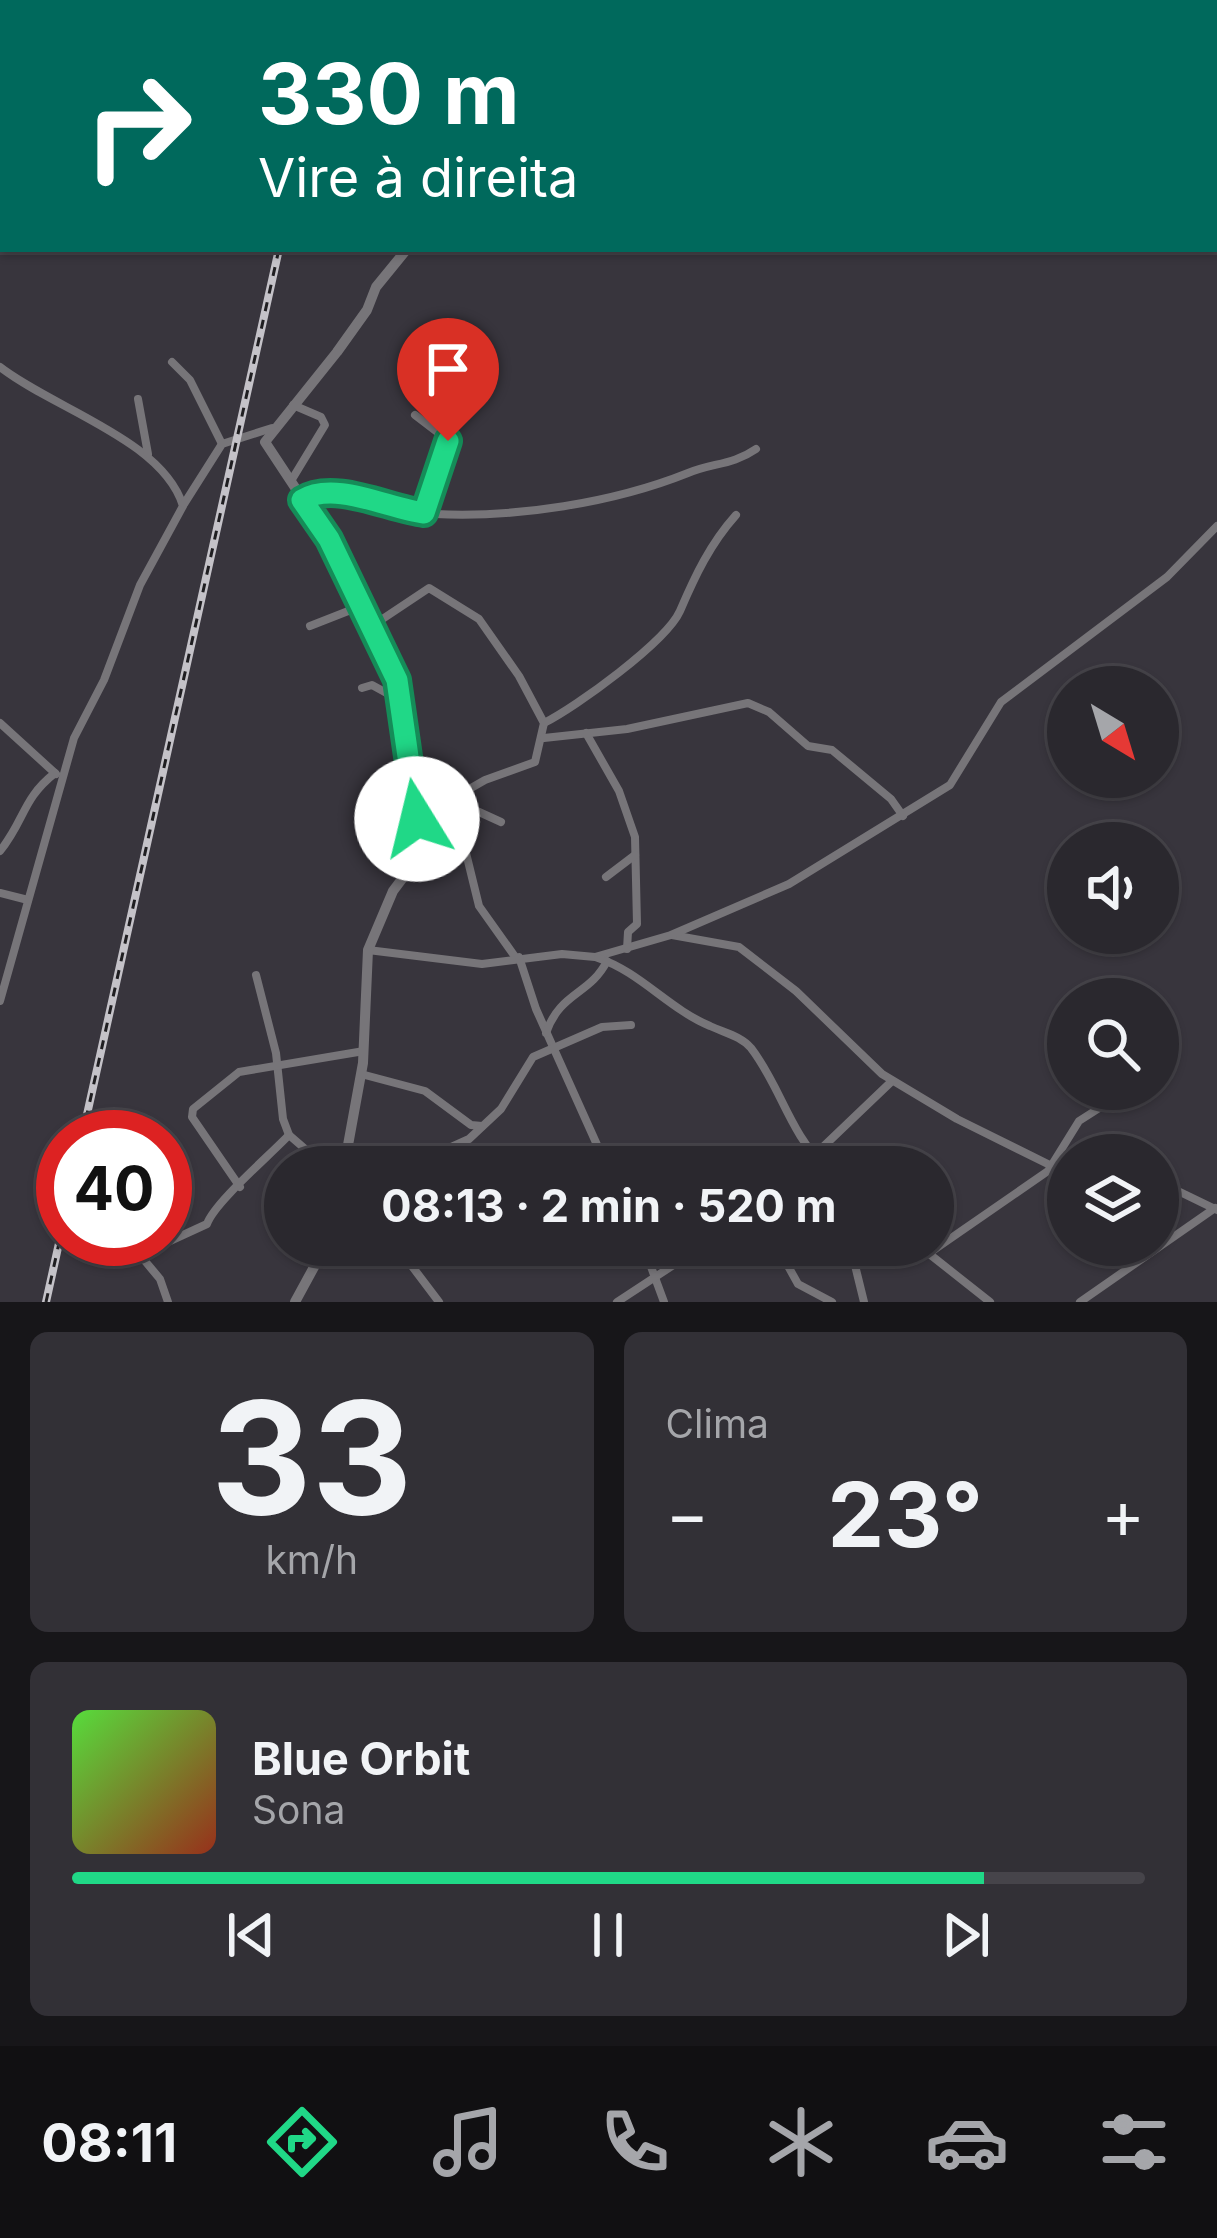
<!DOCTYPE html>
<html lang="pt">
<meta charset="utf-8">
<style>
:root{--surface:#2a282e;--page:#323036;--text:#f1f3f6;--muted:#a5a6aa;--line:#46444a;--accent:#20d887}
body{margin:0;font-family:Inter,sans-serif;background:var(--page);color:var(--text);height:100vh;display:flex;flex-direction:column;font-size:45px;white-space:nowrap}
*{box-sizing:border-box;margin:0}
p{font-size:39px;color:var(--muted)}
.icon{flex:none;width:66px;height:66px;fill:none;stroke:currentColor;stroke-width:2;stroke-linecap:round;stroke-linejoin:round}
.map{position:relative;height:1302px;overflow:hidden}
.sheet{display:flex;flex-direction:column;gap:30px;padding:30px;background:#171619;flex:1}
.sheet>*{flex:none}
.top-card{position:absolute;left:0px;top:0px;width:1218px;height:252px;box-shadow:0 3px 9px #0004,0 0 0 3px var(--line);background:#00695c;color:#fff;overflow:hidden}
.needle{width:78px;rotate:142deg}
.controls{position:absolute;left:1047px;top:666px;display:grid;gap:24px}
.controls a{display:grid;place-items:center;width:132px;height:132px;border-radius:50%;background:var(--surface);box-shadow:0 3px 9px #0004,0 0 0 3px var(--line);font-size:60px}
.speed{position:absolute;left:36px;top:1110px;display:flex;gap:24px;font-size:60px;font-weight:700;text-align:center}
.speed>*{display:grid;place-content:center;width:156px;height:156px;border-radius:50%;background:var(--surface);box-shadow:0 3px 9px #0004,0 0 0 3px var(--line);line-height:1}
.speed .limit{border:18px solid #d22;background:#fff;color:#111}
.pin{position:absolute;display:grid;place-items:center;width:102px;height:102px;color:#fff;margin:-123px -51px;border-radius:50% 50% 50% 0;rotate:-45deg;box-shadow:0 0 12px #0007}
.pin .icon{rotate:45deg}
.me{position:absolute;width:132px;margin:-66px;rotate:351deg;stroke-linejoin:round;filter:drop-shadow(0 0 9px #0008)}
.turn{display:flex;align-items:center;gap:42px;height:252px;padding:0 60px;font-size:54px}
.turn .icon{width:156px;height:156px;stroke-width:2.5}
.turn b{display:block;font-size:84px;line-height:102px}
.big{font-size:90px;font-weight:700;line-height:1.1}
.sheet .tile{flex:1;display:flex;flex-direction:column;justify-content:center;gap:18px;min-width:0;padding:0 42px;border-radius:18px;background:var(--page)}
.sheet .dial{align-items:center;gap:0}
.dial b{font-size:156px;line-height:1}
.song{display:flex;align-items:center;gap:36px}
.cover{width:144px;height:144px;border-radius:18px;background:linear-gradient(135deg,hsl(110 70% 55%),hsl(10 70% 35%))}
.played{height:12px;border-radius:6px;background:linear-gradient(90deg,var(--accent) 85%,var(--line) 85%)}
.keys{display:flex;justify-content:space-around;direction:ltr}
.heat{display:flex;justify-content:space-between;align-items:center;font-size:66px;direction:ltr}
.sheet .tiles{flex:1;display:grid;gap:30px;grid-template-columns:1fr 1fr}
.tile:last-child{grid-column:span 2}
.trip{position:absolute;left:264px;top:1146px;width:690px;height:120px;border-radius:60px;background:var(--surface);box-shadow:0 3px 9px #0004,0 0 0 3px var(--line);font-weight:700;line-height:120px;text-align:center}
.tabs{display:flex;height:192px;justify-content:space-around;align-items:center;background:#111012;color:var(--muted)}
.tabs .icon{width:84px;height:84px}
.tabs .active{color:var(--accent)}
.tabs b{font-size:54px;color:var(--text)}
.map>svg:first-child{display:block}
</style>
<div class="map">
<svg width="1217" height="1302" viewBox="0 0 1217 1302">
<rect width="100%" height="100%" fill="#38353d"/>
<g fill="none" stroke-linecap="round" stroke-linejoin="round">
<g stroke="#777579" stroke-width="8">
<path d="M172,362L190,380L222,444"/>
<path d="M0,367C54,409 163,440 183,506L140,585L104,680L74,738L0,1001"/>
<path d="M138,399L148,454"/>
<path d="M415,415L449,441L425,513"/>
<path d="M291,481L325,425L321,417L293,405"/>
<path d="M302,500C335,480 399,512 435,514C516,518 613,503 688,473C712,463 733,465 756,449"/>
<path d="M184,504L222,444L272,428"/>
<path d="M310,626L361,606"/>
<path d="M372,626L429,588L479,619L519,676L544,723L535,762L485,780L417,819"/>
<path d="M362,688L372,685L401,701"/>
<path d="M0,723L56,774"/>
<path d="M544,723C576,707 666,642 680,611C695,576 710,544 736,515"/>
<path d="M586,733L619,791L635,837L637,924L628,932L627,949"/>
<path d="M544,738L627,729L748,703L769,712L808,746L832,750L891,799L903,816"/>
<path d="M411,772L453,800L479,906L516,958"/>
<path d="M455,801L501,822"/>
<path d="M0,851C25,820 22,799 55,773"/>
<path d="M606,877L635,855"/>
<path d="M0,893L28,900"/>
<path d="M672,935L739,947L796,991L882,1074L957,1119L1068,1174"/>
<path d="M368,950L482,964L562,954L595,957L671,935L789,884L950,785L1001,702L1167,577L1217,526"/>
<path d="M519,957L536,1009L607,1167"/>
<path d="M598,958C640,972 669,1009 710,1026C725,1033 741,1036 751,1048C781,1087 790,1135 826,1167"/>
<path d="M256,975L276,1053L283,1119L289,1135L326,1167"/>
<path d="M546,1033C560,992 590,995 607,961"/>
<path d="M361,1074L425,1091L471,1125L482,1126"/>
<path d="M407,1167L469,1139L501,1109L533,1057L602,1027L631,1025"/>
<path d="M802,1167L892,1081"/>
<path d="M240,1187L192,1117L193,1109L239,1072L364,1051"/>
<path d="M1158,1190L1180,1192L1217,1210"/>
<path d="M396,1245L439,1302"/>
<path d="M643,1245L664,1302"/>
<path d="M850,1245L864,1302"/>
<path d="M918,1245L990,1302"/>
<path d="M928,1254L1048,1171L1079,1121L1129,1089"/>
<path d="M783,1257L798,1284L832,1302"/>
<path d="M408,1259L433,1245"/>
<path d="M168,1302L160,1279L145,1261L146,1252L207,1224C214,1203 269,1156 289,1135"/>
<path d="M617,1302L704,1245L747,1263L820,1245"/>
<path d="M1080,1302L1215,1208"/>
</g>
<g stroke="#777579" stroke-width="10">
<path d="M470,3L471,0"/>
<path d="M344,1167L363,1063L368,950L393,891L411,867L418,827L397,680L329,539L265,442L337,352L367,310L376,287L407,249"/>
<path d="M295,1302L326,1245"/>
</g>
<defs>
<g id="rail">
<path d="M338,3L339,0"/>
<path d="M82,1137L279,249"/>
<path d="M46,1302L63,1225"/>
</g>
</defs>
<use href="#rail" stroke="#c4c2c8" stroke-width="8"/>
<use href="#rail" stroke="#1f1e21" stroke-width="3" stroke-dasharray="9" stroke-linecap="butt"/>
</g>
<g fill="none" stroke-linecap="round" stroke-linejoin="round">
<defs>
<path id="route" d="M417,819L397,680L329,539L302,500C335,480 389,509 424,513L448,441"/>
</defs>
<use href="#route" stroke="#158c58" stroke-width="30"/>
<use href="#route" stroke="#20d887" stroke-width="21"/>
</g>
</svg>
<div class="controls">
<a><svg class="needle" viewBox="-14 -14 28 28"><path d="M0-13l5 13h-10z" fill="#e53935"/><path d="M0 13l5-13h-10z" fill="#a5a6aa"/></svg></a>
<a><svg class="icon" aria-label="sound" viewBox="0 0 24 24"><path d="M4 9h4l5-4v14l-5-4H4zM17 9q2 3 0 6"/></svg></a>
<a><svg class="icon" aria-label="search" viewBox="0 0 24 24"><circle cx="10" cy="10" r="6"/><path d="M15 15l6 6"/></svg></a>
<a><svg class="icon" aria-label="layers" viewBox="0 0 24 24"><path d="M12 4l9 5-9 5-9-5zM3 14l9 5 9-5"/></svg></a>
</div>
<div class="speed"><div class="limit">40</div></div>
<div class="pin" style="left:448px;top:441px;background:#d93025"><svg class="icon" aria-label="arrive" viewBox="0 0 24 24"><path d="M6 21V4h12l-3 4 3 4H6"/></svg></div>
<svg class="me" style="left:417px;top:819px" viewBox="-20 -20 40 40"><circle r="19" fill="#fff"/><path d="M0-13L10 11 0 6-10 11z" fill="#20d887"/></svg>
<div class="trip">08:13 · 2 min · 520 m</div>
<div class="top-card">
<div class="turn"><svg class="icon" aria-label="right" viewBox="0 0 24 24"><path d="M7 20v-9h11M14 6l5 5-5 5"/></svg><div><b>330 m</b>Vire à direita</div></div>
</div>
</div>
<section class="sheet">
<div class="tiles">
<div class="tile dial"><b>33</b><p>km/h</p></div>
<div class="tile"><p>Clima</p>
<div class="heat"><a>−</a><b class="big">23°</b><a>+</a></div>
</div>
<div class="tile">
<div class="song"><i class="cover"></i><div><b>Blue Orbit</b><p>Sona</p></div></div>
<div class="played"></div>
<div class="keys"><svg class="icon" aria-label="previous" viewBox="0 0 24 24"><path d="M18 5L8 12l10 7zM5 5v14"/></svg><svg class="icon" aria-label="pause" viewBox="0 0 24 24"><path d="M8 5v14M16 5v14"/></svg><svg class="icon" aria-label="next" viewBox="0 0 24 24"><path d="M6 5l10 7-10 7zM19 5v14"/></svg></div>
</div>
</div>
</section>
<nav class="tabs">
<b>08:11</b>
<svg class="icon active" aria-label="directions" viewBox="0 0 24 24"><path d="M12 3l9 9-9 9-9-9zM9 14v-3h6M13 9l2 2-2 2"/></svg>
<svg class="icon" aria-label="music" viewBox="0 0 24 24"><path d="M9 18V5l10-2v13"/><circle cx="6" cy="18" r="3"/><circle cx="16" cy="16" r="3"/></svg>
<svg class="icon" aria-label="phone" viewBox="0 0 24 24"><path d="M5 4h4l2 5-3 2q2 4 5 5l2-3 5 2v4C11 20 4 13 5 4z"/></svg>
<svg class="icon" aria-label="climate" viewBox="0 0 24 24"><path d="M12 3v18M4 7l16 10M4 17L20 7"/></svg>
<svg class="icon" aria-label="car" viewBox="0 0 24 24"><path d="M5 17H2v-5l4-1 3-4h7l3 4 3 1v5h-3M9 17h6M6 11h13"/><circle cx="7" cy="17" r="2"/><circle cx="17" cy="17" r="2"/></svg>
<svg class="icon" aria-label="filters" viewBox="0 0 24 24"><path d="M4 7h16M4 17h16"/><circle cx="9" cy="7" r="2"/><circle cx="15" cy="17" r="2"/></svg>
</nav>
